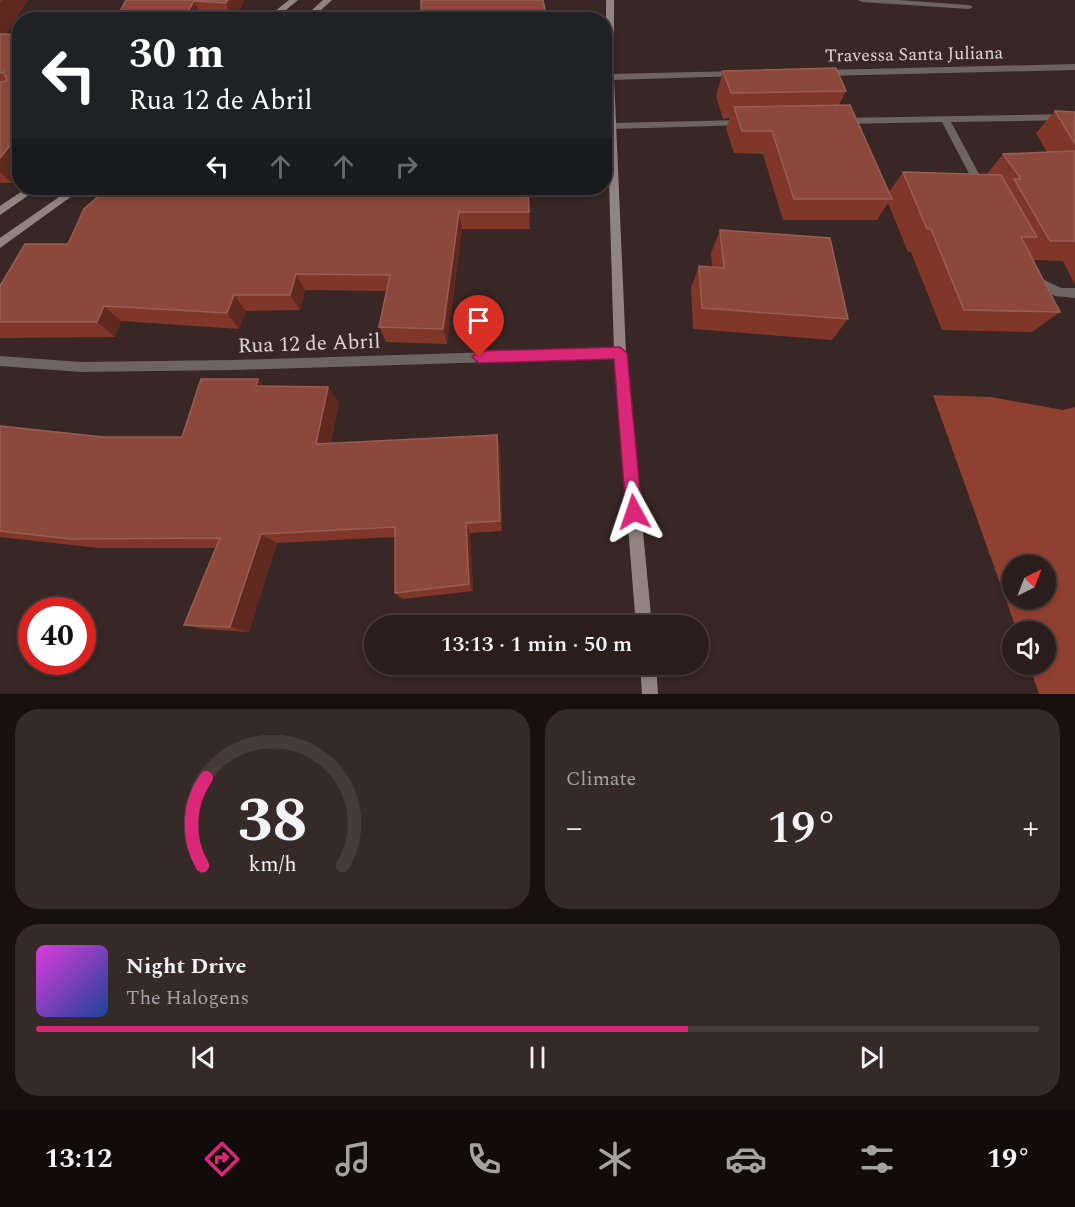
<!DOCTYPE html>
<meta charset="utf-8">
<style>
:root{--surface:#2a1d1b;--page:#362a28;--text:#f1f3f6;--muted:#a5a2a3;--line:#463b3a;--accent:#db2777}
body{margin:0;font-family:Spectral,serif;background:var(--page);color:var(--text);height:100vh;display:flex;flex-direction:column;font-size:22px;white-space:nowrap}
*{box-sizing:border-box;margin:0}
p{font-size:20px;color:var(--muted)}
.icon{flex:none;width:33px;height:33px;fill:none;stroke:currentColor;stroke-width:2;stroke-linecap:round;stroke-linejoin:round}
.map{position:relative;height:694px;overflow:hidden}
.panel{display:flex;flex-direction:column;gap:15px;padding:15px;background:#17100f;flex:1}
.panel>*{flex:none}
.top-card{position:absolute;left:12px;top:12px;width:600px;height:183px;border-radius:24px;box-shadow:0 3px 9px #0003,0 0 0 2px var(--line);background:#202124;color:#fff;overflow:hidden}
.needle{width:39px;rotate:42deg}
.tools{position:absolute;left:1002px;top:555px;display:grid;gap:12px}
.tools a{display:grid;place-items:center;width:54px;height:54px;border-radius:50%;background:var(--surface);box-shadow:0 3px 9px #0003,0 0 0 2px var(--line);font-size:30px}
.speed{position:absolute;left:18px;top:597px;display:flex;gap:12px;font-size:30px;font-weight:700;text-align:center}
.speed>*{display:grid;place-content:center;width:78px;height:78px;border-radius:50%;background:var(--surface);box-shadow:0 3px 9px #0003,0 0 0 2px var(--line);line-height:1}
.speed .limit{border:9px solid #d22;background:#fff;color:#111}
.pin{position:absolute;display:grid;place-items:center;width:51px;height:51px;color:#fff;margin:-62px -26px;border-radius:50% 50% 50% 0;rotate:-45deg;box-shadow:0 0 6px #0007}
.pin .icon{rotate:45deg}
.me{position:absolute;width:66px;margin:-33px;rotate:355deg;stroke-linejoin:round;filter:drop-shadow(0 0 4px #0008)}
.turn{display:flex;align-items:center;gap:21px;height:126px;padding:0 18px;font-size:27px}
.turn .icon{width:78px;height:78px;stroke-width:2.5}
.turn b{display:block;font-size:42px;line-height:51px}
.lanes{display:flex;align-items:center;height:57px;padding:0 18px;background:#0003;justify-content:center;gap:30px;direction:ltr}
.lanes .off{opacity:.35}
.big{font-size:45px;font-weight:600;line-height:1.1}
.panel .widget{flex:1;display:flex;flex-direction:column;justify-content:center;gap:9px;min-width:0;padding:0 21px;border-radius:24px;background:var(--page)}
.panel .dial{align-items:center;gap:0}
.dial svg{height:156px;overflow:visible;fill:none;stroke:var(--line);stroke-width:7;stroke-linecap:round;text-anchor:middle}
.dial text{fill:var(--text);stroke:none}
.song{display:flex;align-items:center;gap:18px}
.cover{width:72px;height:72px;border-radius:9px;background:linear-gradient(135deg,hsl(300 70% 55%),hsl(220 70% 35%))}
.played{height:6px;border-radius:3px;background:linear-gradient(90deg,var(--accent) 65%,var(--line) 65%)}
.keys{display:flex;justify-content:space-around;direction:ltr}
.heat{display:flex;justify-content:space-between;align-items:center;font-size:33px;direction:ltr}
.panel .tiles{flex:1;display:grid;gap:15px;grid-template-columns:1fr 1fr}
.widget:last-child{grid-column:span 2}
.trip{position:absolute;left:364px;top:615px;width:345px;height:60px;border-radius:30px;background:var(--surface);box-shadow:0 3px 9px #0003,0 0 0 2px var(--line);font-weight:600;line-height:60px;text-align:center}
.tabs{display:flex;height:96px;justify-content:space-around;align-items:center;background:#110c0b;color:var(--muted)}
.tabs .icon{width:42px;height:42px}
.tabs .active{color:var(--accent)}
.tabs b{font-size:27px;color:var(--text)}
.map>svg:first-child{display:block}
</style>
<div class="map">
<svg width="1075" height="694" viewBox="0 0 1075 694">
<rect width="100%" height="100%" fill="#382724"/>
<path fill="#904031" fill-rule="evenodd" d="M933,395L991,397L1063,410L1075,407V694H1039L1029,665L1046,664V632L1017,631ZM1012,566H1046V598H1012Z"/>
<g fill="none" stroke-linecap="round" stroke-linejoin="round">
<path fill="#6e6563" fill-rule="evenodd" d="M858,0H898L969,5L973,7L969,9L862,2Z"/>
<g fill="#6e6563" fill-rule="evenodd">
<path d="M1075,64V70L824,76L820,73L824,70Z"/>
<path d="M737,71L741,74L740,76L610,80L606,77L610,74Z"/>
<path d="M1075,114V120L951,122L986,187L981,191L976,187L942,122L841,124L836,121L841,118Z"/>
<path d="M743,120L748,123L746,125L612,129L607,126L612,123Z"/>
<path d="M1034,275L1061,288H1075V298L1055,296L1030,282L1028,279Z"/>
<path d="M620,348L624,349L626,353L624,357L620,358L234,370L81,372L0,366V356L81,362L234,360Z"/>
</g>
<g fill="#928581" fill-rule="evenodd">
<path d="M289,0H298L274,20H264Z"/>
<path d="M323,0H332L310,20H301Z"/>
<path d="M606,0H614V77L626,353L652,626H636L614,353L606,77Z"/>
<path d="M27,188H39L0,215V206Z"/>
<path d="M72,188H83L0,248V238Z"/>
<path d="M640,664H656L658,694H642Z"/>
</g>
</g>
<g fill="#803729">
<path d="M0,0H28L6,34L20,35V173L12,183H0Z"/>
<path d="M126,0H244L235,20H63L116,19Z"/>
<path d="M723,71L846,91L839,105L889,192L903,172L986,175L1003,154L1047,152L1036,133L1055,111L1075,112V285L1063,261L1033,260L1060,312L1032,332L942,330L911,252H908L888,203L877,220H783L763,154L734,153L726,129L730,118L723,119L716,96Z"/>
<path d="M528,188L530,229H462L447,344L386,342L379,327L386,291L305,290L300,310L246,311L239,329L121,321L115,337L1,338L0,337V286L68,244Z"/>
<path d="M720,230L848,319L832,340L693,329L691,288L699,266L712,267L711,253Z"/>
<path d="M265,386L328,387L339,403L330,443L500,449L502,531L470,533L473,591L403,599L395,593V537L277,543L249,632L205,629L184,625L216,548H98L0,537V426L103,437H182Z"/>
</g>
<g fill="#5f291f">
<path d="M2,0H28L0,45V3Z"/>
<path d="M228,0H244L235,20H233L226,3Z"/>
<path d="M194,1L203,20H183Z"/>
<path d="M20,133V173L12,183L0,172V158Z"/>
<path d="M459,212L462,229L447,344L443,329Z"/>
<path d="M296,274L305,290L300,310L290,295Z"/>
<path d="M234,295L246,311L239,329L227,313Z"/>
<path d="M104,306L121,321L115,337L97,322Z"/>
<path d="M258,379L272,395L256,386Z"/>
<path d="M328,387L339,403L328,458L316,444Z"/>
<path d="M497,435L500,449L502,531L500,521Z"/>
<path d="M466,523L470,533L473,591L469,584Z"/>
<path d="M261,534L277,543L249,632L230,627Z"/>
</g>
<g fill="#8b483b" stroke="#985e53" stroke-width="1.5">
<path d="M126,0H228L226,3L194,1L183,20H63L116,19Z"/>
<path d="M421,0H543L547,20H413V15H421Z"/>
<path d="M0,34L20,35V133L0,158V82L7,81L4,72L0,73Z"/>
<path d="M836,68L846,91L731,93L723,71Z"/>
<path d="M850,105L892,199H794L772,131H742L734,107Z"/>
<path d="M1055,111L1075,112V144Z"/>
<path d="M1075,151V241H1050L1014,179H1021L1003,154Z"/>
<path d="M903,172L1001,175L1037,237H1021L1060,312L964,310L931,229H927Z"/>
<path d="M108,188H528L529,212H459L443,329L379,327L390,275L296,274L290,295H234L227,313L104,306L97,322H0V286L25,244H68L84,209Z"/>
<path d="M720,230L830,238L848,319L702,308L699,266L724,268Z"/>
<path d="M201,379H258L256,386L328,387L316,444L497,435L500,521L466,523L469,584L395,593V527L261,534L230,627L184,625L220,538L71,539L0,531V426L103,437H182Z"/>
</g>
<path fill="#db2777" stroke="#8e194d" stroke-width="1.5" d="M620,347L627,353L642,512L640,518L634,520L629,518L626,512L614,359L479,363L472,357L479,351Z"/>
<g text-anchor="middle" stroke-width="6" stroke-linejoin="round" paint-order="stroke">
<g font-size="18" fill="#e0d5d2" stroke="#382724">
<text transform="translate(914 54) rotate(-1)" y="6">Travessa Santa Juliana</text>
</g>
<g font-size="21" fill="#e0d5d2" stroke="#382724">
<text transform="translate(309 343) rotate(-2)" y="7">Rua 12 de Abril</text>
</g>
</g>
</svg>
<div class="tools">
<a><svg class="needle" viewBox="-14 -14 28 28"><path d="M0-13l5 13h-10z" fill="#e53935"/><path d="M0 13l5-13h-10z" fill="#a5a2a3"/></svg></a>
<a><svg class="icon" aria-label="sound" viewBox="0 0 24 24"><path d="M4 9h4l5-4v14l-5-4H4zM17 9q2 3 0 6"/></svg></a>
</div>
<div class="speed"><div class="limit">40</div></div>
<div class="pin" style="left:479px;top:357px;background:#d93025"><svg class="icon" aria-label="arrive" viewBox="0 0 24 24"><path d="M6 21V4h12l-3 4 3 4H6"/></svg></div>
<svg class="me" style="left:634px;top:512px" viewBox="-20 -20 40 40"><path d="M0-17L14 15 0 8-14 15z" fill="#db2777" stroke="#fff" stroke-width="4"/></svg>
<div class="trip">13:13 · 1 min · 50 m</div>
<div class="top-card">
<div class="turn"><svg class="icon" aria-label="left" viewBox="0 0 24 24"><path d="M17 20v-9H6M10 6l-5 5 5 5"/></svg><div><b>30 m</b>Rua 12 de Abril</div></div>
<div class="lanes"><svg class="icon" aria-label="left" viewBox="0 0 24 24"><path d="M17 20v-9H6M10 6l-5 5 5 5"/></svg><svg class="icon off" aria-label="ahead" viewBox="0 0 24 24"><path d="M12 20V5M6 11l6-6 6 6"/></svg><svg class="icon off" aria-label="ahead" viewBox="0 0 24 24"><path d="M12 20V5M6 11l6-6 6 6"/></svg><svg class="icon off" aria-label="right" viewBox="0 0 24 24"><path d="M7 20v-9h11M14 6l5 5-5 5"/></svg></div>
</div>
</div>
<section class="panel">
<div class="tiles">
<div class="widget dial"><svg viewBox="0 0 100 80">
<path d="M14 69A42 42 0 1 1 86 69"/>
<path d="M14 69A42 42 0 0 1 16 24" stroke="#db2777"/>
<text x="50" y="56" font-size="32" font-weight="700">38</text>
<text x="50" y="72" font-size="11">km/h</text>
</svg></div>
<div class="widget"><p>Climate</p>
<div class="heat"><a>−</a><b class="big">19°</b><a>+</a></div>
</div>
<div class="widget">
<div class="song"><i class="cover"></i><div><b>Night Drive</b><p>The Halogens</p></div></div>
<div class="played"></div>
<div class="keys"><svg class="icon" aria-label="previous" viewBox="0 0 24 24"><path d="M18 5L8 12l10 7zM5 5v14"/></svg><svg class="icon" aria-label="pause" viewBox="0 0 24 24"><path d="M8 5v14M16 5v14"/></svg><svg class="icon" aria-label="next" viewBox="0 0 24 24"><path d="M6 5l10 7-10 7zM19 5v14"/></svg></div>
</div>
</div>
</section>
<nav class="tabs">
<b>13:12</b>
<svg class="icon active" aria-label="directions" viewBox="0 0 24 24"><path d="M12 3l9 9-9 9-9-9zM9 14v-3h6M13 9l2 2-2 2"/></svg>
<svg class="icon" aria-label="music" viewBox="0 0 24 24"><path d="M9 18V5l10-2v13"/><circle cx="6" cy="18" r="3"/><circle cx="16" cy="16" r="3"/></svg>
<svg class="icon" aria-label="phone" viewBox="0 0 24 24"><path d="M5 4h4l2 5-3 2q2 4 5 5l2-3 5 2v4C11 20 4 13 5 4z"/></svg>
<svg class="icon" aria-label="climate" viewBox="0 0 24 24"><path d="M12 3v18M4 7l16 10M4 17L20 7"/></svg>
<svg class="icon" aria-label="car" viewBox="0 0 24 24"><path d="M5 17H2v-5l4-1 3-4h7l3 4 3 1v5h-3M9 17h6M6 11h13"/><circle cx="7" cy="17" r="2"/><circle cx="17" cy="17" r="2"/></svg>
<svg class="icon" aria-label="filters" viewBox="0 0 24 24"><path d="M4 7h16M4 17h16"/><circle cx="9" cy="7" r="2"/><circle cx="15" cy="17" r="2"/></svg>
<b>19°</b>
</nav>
